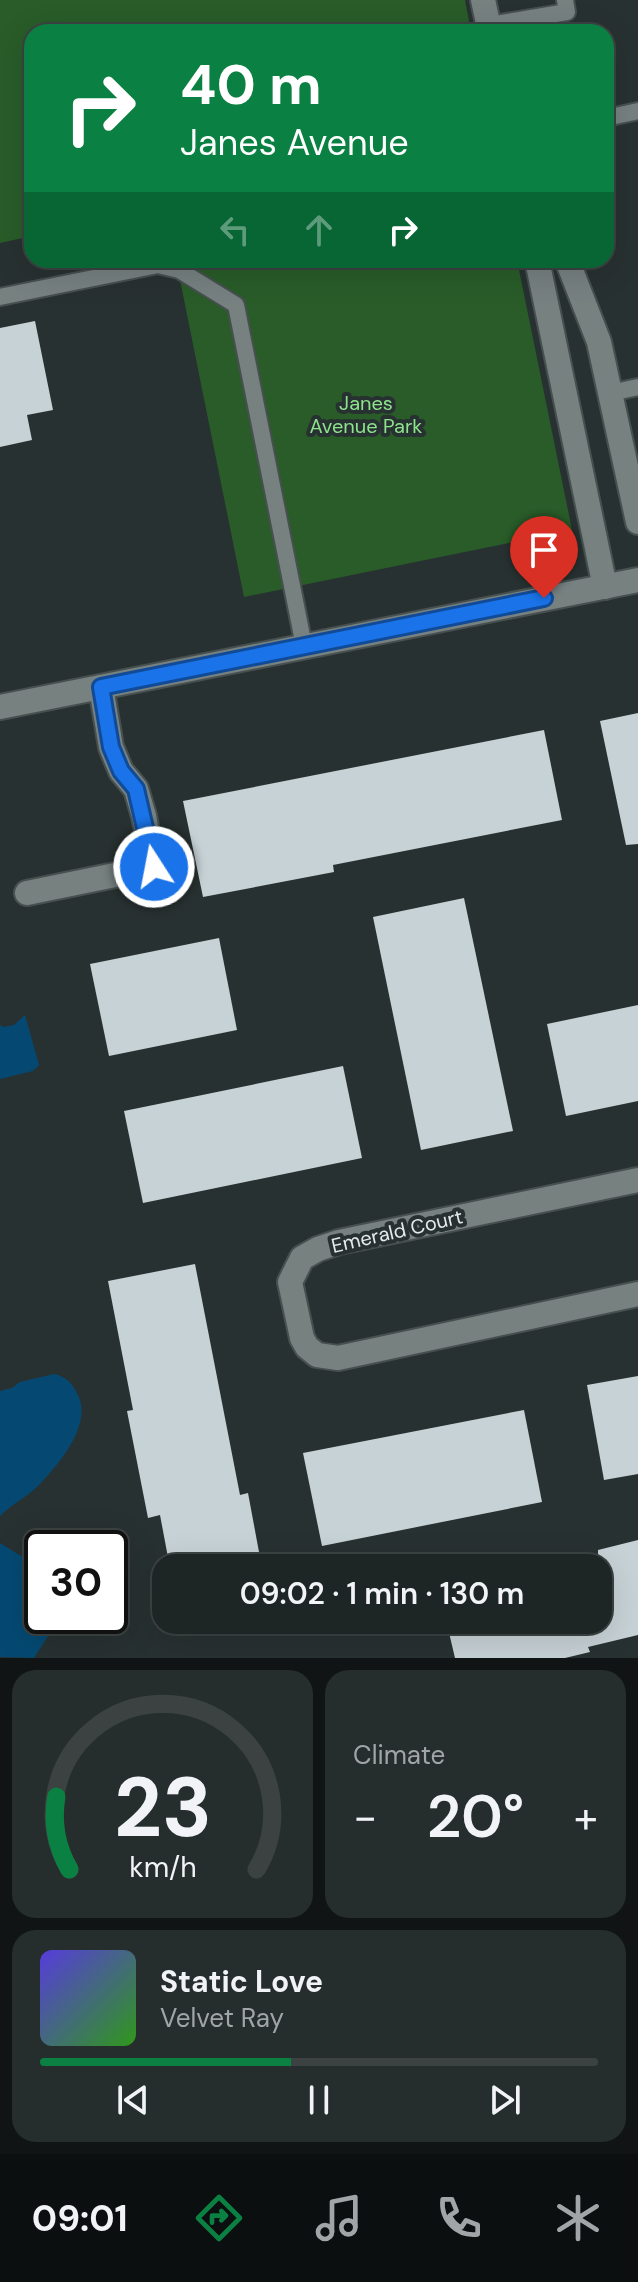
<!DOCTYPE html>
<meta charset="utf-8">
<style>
:root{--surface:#1e2525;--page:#262d2d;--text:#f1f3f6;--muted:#a1a5a7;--line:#3c4242;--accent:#0b8043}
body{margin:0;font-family:"DM Sans",sans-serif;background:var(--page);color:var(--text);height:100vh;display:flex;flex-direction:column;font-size:30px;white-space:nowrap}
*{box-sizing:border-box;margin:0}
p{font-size:26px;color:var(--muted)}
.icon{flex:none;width:44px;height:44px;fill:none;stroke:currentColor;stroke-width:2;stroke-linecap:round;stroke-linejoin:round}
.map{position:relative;height:1658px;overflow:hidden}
.details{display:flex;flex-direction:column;gap:12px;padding:12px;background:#101414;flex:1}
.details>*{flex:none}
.top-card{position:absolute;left:24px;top:24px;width:590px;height:244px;border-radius:24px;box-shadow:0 8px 32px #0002,0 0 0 2px var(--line);background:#0b8043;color:#fff;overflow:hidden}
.speed{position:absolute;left:24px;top:1530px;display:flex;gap:16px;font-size:40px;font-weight:700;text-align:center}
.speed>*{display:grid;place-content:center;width:104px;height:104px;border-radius:50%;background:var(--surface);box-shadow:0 8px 32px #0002,0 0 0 2px var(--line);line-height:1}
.speed .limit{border:4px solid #111;border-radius:12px;background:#fff;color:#111}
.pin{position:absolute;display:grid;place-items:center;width:68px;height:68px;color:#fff;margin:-82px -34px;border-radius:50% 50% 50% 0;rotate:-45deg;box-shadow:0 0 8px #0007}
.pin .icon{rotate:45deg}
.me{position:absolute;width:88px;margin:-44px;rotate:349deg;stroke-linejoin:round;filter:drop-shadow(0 0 6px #0008)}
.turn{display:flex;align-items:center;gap:28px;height:168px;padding:0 24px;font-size:36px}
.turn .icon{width:104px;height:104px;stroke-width:2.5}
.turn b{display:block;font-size:56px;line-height:68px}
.lanes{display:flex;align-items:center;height:76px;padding:0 24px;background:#0003;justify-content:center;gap:40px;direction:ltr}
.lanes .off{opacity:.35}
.big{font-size:60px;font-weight:600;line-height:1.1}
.details .card{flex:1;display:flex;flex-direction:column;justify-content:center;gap:12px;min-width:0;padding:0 28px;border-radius:24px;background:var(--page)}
.details .dial{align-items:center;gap:0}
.dial svg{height:208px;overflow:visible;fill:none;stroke:var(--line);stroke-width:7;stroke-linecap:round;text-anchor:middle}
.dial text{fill:var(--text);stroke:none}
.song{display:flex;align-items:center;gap:24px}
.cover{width:96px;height:96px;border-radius:12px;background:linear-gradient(135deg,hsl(250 70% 55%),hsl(110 70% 35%))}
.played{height:8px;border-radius:4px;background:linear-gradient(90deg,var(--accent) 45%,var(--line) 45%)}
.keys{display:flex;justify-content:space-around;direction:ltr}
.heat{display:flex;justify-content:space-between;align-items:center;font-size:44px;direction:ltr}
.details .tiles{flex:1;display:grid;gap:12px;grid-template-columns:1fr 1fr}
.card:last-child{grid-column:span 2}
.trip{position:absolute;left:152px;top:1554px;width:460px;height:80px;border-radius:24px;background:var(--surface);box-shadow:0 8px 32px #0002,0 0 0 2px var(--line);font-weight:600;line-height:80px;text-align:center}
.menu{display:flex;height:128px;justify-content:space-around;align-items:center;background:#0c0f0f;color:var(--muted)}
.menu .icon{width:56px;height:56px}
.menu .current{color:var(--accent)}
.menu b{font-size:36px;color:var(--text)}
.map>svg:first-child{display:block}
</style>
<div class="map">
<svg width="638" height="1658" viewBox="0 0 638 1658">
<rect width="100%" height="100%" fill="#283131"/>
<g fill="#295c29">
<path d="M0,0H465L471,32H32V236L0,243Z"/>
<path d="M176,260H517L572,530L244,597Z"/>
</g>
<g fill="#054972">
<path d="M25,1015L39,1065L33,1071L0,1079V1025L3,1027L14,1025Z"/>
<path d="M54,1374C65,1376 72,1383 77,1393C94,1424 59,1464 39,1485C27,1497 12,1504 0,1516V1391L12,1388L20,1382Z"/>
<path d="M0,1543L26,1559L42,1575V1616H71L68,1620L55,1625L34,1658L0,1657Z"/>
</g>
<g fill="#c7d2d6">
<path d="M35,321L53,410L27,415L32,440L0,447V328Z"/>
<path d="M638,713V844L626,845L600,721Z"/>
<path d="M544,730L562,820L333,865L334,872L203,897L183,801Z"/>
<path d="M464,898L513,1131L421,1150L373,917Z"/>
<path d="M219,938L237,1030L109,1056L90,964Z"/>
<path d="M638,1005V1101L566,1116L547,1024Z"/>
<path d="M343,1066L362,1158L143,1203L124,1111Z"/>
<path d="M195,1264L240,1495L248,1493L262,1568H170L160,1515L148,1518L127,1411L133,1410L108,1281Z"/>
<path d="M638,1376V1474L604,1480L587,1385Z"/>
<path d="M524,1410L542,1502L322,1546L303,1453Z"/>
<path d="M638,1540V1635L588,1647L590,1652L565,1658H455L446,1620H598V1550Z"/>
</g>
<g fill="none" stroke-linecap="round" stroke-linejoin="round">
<defs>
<g id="lane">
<path d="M489,25L567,12L565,0"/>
<path d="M606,118L638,111"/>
<path d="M0,297L158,265L179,270L236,305L304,646"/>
<path d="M610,393L638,387"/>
</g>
<g id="street">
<path d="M483,0L490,32"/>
<path d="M537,260L605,587"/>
<path d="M567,260L599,342L638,522"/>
<path d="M27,893L154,867L144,816L136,789L121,771L111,747L101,687"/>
<path d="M638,1180L339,1242L318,1249L302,1258L290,1282L302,1338L307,1347L317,1355L338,1358L638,1294"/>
</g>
<path id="secondary" d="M0,707L638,580"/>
</defs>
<use href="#lane" stroke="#474f4f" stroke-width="20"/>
<use href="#street" stroke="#474f4f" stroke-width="28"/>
<use href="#secondary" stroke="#474f4f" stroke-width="28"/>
<use href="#lane" stroke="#768180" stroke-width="16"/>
<use href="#street" stroke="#768180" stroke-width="24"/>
<use href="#secondary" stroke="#768180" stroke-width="24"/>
</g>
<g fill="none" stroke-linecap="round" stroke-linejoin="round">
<defs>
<path id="route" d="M154,867L136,789L121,771L111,747L101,687L544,598"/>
</defs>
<use href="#route" stroke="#114b97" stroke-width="20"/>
<use href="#route" stroke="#1a73e8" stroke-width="14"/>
</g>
<g text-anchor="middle" stroke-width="8" stroke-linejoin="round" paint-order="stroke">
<g font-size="20" fill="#8ee48c" stroke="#283131">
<text x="366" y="410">Janes<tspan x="366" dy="23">Avenue Park</tspan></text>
</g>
<g font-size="20" fill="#e4eae9" stroke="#283131">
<text transform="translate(397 1231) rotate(-13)" y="7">Emerald Court</text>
</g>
</g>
</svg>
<div class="speed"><div class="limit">30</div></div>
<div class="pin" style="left:544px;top:598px;background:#d93025"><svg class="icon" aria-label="arrive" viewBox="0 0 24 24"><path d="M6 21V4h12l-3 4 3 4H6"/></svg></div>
<svg class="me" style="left:154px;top:867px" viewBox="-20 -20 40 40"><circle r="17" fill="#1a73e8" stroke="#fff" stroke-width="3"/><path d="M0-11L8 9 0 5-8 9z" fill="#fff"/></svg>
<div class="trip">09:02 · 1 min · 130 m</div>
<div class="top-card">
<div class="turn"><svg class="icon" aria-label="right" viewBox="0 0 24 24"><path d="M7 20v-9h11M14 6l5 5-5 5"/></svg><div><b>40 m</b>Janes Avenue</div></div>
<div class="lanes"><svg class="icon off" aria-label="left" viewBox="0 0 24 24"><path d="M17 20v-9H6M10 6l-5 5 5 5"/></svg><svg class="icon off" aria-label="ahead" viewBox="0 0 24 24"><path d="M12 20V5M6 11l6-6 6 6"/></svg><svg class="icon" aria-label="right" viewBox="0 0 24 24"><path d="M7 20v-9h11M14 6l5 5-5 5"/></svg></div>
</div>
</div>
<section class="details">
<div class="tiles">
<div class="card dial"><svg viewBox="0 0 100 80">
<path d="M14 69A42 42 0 1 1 86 69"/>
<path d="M14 69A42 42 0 0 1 9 41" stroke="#0b8043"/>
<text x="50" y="56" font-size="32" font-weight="700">23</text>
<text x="50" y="72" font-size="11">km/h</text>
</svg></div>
<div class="card"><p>Climate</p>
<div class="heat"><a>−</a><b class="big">20°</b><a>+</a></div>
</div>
<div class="card">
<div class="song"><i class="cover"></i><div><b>Static Love</b><p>Velvet Ray</p></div></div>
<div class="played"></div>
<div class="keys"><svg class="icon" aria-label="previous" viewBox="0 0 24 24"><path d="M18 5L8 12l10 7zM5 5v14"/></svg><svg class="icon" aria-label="pause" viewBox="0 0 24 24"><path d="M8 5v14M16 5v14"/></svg><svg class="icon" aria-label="next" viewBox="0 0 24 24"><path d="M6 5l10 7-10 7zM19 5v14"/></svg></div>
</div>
</div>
</section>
<nav class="menu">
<b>09:01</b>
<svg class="icon current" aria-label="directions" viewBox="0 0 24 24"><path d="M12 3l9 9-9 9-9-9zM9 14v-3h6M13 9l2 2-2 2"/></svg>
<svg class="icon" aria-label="music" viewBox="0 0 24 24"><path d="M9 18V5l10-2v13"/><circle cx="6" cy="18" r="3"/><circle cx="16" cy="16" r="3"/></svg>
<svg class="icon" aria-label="phone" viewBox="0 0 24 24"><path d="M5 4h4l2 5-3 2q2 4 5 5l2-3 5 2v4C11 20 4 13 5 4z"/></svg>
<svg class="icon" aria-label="climate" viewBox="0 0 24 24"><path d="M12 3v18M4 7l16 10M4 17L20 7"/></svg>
</nav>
